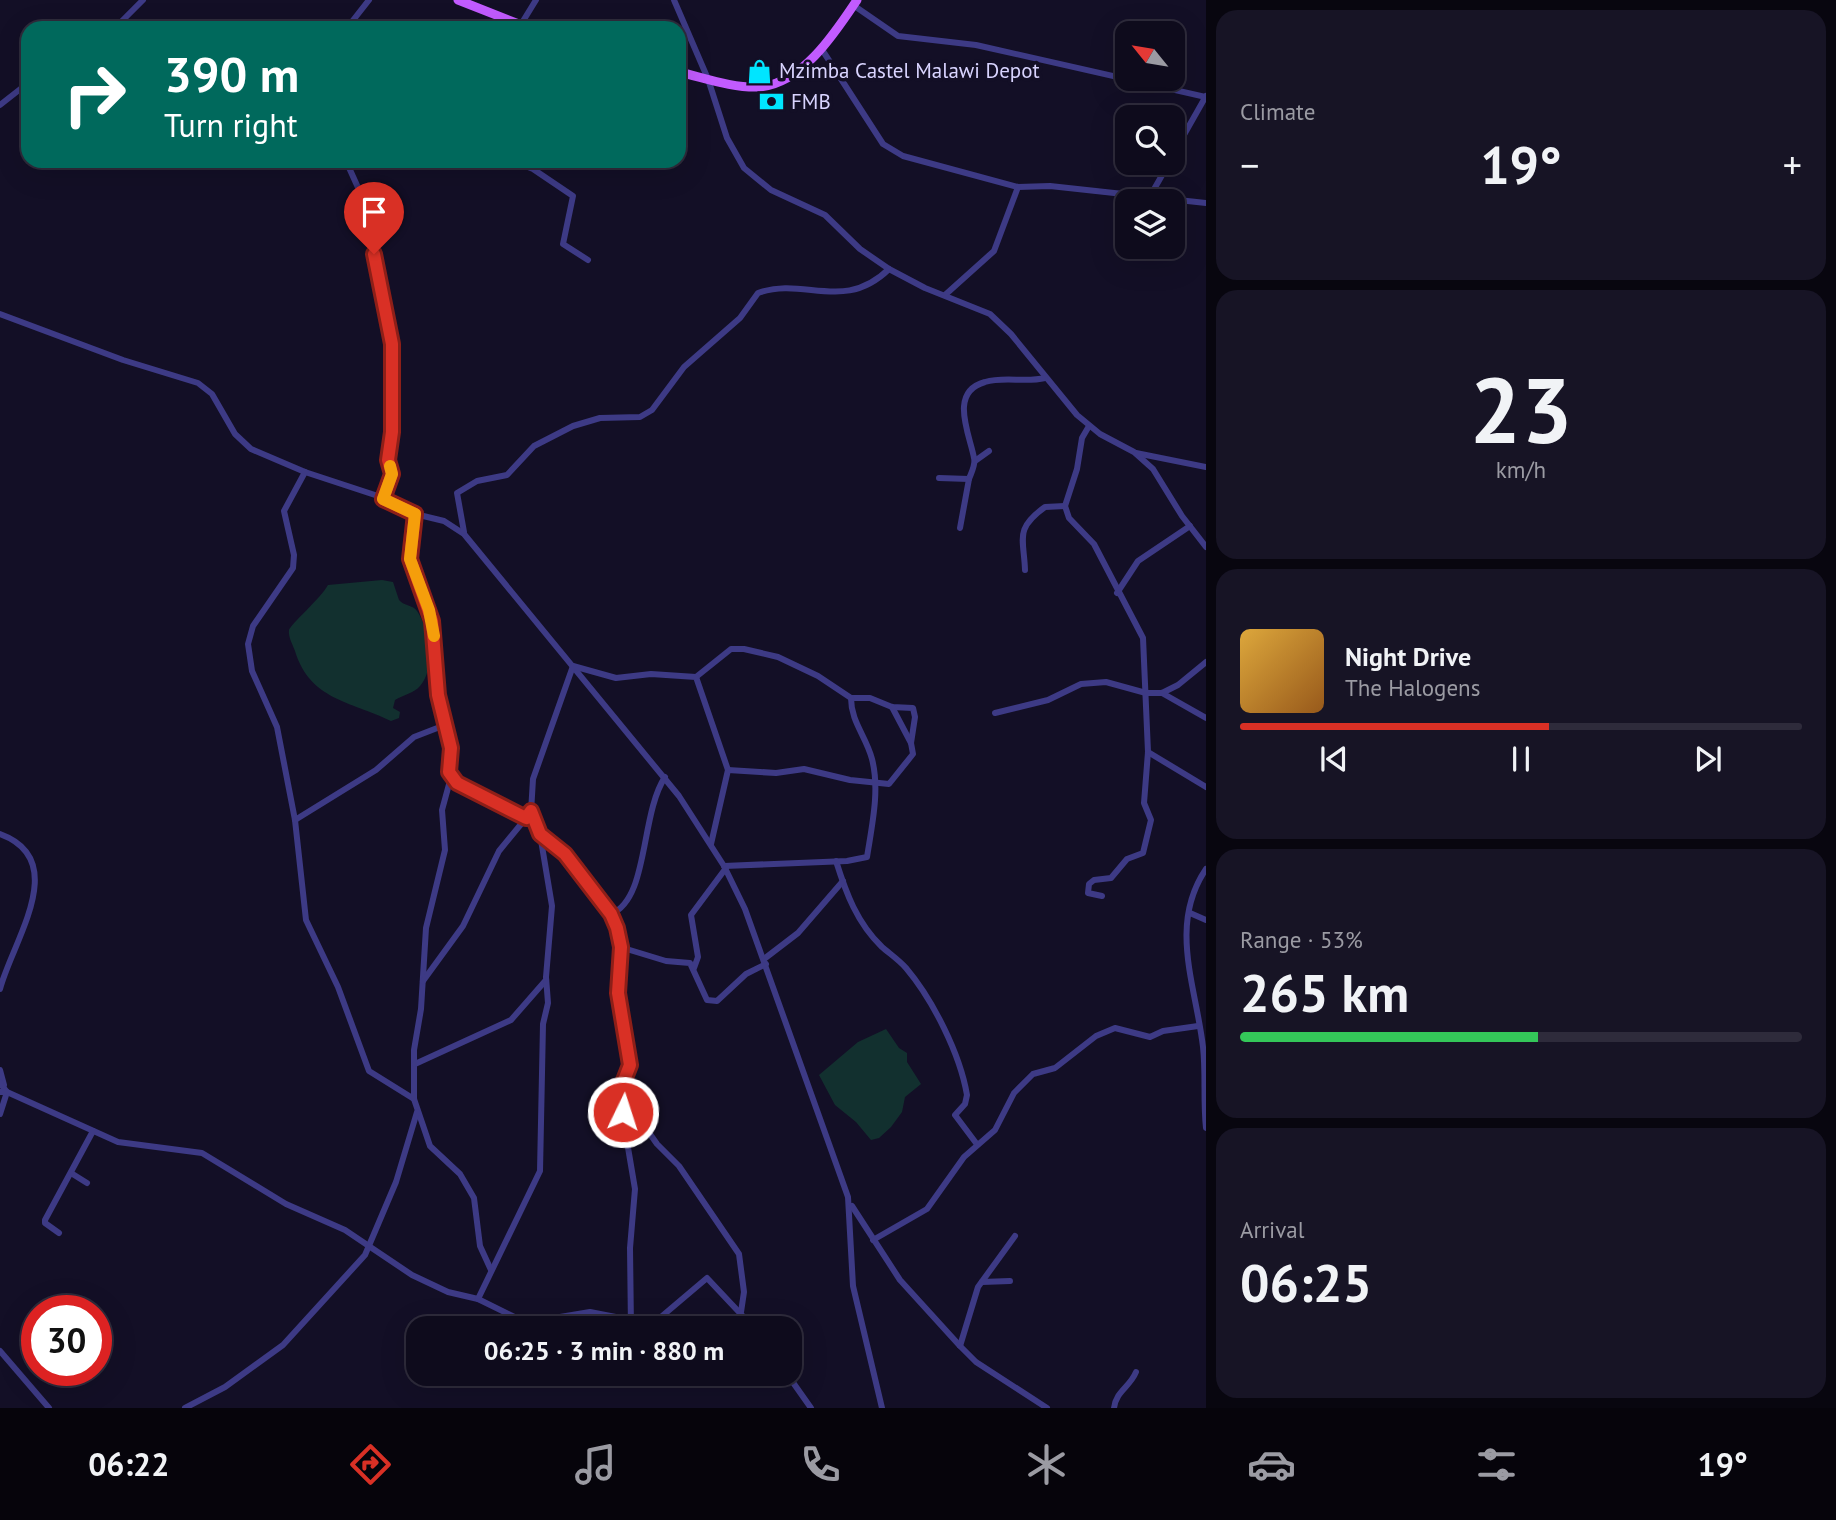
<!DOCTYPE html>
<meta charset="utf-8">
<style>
:root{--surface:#0e0b1c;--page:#171425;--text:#f1f3f6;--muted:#9b9ba3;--line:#2e2b3b;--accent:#d93025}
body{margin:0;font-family:"PT Sans",sans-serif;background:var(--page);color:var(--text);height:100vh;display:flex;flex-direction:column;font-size:26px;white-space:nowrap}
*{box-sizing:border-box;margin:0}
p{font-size:23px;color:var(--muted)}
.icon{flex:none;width:38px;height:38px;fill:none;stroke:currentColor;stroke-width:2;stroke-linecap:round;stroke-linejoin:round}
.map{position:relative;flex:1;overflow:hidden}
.panel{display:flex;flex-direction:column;gap:10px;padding:10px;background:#08060f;width:630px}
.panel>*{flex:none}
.banner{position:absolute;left:21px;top:21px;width:665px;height:147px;border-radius:21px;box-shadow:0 7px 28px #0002,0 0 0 2px var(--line);background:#00695c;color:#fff;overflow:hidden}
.needle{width:46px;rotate:300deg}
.buttons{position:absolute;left:1115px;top:21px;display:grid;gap:14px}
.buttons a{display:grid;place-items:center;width:70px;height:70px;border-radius:14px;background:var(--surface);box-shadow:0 7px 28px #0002,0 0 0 2px var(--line);font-size:35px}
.speed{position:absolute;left:21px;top:1295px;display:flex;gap:14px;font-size:35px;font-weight:700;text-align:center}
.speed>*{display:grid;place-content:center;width:91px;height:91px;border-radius:50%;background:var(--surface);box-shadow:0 7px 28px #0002,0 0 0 2px var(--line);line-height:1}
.speed .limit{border:10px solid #d22;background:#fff;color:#111}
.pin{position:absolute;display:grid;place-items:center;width:60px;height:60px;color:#fff;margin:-72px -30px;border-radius:50% 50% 50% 0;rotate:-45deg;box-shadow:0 0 7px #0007}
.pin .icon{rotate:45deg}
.me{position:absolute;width:77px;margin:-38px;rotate:4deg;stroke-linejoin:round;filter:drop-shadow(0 0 5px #0008)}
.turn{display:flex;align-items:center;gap:24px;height:147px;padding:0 28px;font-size:32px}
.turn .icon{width:91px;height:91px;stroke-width:2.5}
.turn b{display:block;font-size:49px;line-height:60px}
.big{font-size:52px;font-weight:800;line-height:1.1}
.panel .tile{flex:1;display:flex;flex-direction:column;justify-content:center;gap:10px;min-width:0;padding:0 24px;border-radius:21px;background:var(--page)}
.panel .dial{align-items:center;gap:0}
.dial b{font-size:91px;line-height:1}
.song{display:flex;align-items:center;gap:21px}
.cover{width:84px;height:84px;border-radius:10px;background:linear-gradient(135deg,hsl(40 70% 55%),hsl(30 70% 35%))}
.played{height:7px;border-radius:4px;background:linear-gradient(90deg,var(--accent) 55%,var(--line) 55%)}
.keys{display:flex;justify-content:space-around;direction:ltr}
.heat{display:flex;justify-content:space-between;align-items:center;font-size:38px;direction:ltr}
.charge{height:10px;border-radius:5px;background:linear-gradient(90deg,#34c759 53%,var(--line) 0)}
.trip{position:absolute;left:406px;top:1316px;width:396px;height:70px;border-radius:21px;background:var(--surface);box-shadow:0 7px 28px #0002,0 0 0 2px var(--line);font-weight:800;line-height:70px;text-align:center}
.tabs{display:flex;height:112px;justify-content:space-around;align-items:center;background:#06040b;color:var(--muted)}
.tabs .icon{width:49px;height:49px}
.tabs .on{color:var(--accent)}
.tabs b{font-size:32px;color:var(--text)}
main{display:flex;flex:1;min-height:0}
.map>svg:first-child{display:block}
</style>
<main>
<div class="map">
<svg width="1206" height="1408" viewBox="0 0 1206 1408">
<rect width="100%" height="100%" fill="#130f26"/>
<g fill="#12302f">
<path d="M382,580L393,582L399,600C404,606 413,605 417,611C430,630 436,668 420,686C414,693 403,695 395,700L393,708L400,712L399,718L391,721C350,701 310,700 295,651C293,645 288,637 289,630C291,624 321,598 328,585Z"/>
<path d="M886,1029L899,1048L907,1053V1062L921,1084L905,1097L902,1112L891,1127L879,1138L871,1140L856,1122L835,1105L819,1075L858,1042Z"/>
</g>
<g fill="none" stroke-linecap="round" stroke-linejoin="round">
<g stroke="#3d3a85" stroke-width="6">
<path d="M674,0L708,79L727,138L744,168L771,190L825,215L860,249L889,269L925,288L990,314L1011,334L1077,415L1100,434L1134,452L1153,469L1182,516L1206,547"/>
<path d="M853,5L898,36L976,45L1206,97"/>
<path d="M520,26L536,0"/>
<path d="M115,28L143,0"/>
<path d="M347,28L369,0"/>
<path d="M821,48L883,144L903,156L1018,187L1050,186L1206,203"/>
<path d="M0,105L28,83"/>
<path d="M1172,156L1206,96"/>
<path d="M346,161L365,203L390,326L392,432L389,460L392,474L383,499"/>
<path d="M513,161L533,169L573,196L563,244L588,260"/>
<path d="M1149,198L1169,163"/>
<path d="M945,295L994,251L1018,187"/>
<path d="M0,314L123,360L198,383L212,394L235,434L251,449L305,472L375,495L415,514L444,521L464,534L679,796L724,866L745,909L848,1197L853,1286L882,1408"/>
<path d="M1089,426L1082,438L1077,469L1065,506L1069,518L1094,544L1143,638L1148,752L1144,803L1151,820L1143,853L1127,859L1111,878L1094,880L1089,884L1088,893L1102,896"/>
<path d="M1136,453L1206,467"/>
<path d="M975,461L989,451"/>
<path d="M305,472L284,511L294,555L293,568L253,626L248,644L252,671L277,727L295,820L306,920L338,987L369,1071L414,1099"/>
<path d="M939,478L969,479C971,473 976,465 974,458C970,435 948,392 985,382C1005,376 1025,383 1045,378"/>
<path d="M415,514L410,559L432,621L438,695L452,755L451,777L442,810L445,850L426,928L421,1009L414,1050V1099L430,1146L460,1174L474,1198L480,1246L491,1270"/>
<path d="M960,528L969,479"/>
<path d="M464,532L457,493L477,481L507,475L534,446L573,426L600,418L640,417L652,410L684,367L740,318L758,293C804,276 844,313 889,269"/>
<path d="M1025,570C1024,539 1014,529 1045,507L1065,506"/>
<path d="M1117,593L1138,561L1190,526"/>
<path d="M696,677L731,649H744L778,657L818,676L851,698H870L892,707L913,708L915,717L911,743"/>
<path d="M1162,693L1206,718"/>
<path d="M995,713L1048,700L1081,684L1106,682L1146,693H1162L1178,685L1206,662"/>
<path d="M1148,752L1206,787"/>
<path d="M728,770L776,773L804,769L850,780L889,784L913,754L911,743L892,707"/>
<path d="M451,777L526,818"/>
<path d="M295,820L376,770L414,737L445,725"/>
<path d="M0,834C72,860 12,942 0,989"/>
<path d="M540,834C575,861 613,903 620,947L666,961L690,963L707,1000L717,1001L746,974L766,964"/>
<path d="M836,861C846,893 857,923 882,947C890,954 899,960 906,968C933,1000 960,1054 967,1095L965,1104L955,1115L976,1143"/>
<path d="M724,866L847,861L867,857C872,825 880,790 872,759C866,736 851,722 851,698"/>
<path d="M1206,869C1168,925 1196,986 1203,1047C1206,1074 1203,1101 1206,1128"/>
<path d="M1190,913L1206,920"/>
<path d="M611,914C649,899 640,815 665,777"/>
<path d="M620,947L617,987L630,1065L623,1083L624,1097L657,1144L679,1166L739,1254L744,1292L741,1312"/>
<path d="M764,959L798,933L843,881"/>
<path d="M694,968L698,957L691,915L726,868"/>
<path d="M423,981L463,926L499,851L531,812"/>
<path d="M415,1064L511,1020L546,980"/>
<path d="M0,1070L4,1085"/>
<path d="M0,1083L7,1092L0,1114"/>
<path d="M0,1092H7L118,1142L202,1153L286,1204L345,1230L412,1275L448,1292L478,1299L537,1328"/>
<path d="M624,1097L623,1118L635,1189L630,1248L631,1328"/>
<path d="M71,1173L87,1183"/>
<path d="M852,1206L900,1280L960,1346L976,1362L1047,1408"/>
<path d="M59,1233L45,1223V1220L93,1131"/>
<path d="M873,1240L927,1209L964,1157L995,1130L1014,1093L1033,1074L1055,1068L1096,1036L1115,1028L1150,1037L1163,1031L1198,1026"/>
<path d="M982,1282L1010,1281"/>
<path d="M478,1299L540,1171L543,1024L548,1003L546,977L552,906L540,834L531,812L533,779L573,666L616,678L651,674L696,677L728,770L711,844"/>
<path d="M530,1322L590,1312L631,1320"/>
<path d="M648,1328L707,1278L754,1328"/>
<path d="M960,1346L978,1287L1015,1236"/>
<path d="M0,1351L49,1408"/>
<path d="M787,1374L811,1408"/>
<path d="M185,1408L225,1387L283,1345L365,1255L396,1182L417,1112"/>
<path d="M1114,1408C1116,1391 1130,1387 1136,1372"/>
</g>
<g stroke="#c25bff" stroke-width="9">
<path d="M458,0L529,28"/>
<path d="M679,72C705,78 732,88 759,87C802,84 835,33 857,0"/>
</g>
</g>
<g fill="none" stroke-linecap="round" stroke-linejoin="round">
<defs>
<path id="route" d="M374,254L392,344V432L388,460L392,474L383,499L415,514L410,559L432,621L438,695L451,748L449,772L457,783L520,815L526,818L531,811L540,834L565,854L611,914L617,928L621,947L618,993L630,1065L623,1083V1112"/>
</defs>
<use href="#route" stroke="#8d1f18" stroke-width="18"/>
<use href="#route" stroke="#d93025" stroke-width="12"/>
<path stroke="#f59e0b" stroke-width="12" d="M390,466L392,474L383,499L415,514L410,559L429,610L434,636"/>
</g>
<defs>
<symbol id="shop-bare" viewBox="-9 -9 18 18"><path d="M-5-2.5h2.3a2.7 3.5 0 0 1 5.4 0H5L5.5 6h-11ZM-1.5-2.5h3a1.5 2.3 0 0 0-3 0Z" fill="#00e5ff" stroke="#130f26" stroke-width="2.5" paint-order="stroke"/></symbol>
<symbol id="bank-bare" viewBox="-9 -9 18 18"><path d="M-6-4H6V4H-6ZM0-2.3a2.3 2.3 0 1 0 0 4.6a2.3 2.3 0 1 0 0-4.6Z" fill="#00e5ff" stroke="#130f26" stroke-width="2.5" paint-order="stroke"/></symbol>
</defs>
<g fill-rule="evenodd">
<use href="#shop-bare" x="742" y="54" width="35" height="35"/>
<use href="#bank-bare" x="754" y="84" width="35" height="35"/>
</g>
<g text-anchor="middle" stroke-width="7" stroke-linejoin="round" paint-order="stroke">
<g font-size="21" fill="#d9d4ff" stroke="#130f26" text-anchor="start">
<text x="779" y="78">Mzimba Castel Malawi Depot</text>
<text x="791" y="109">FMB</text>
</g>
</g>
</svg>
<div class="buttons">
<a><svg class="needle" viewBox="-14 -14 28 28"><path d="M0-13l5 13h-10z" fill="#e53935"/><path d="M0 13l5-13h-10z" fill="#9b9ba3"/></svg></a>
<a><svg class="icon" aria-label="search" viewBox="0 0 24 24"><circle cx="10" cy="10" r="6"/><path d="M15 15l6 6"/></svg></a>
<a><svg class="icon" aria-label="layers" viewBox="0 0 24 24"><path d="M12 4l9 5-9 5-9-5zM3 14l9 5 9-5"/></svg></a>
</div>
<div class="speed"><div class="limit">30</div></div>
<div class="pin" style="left:374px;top:254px;background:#d93025"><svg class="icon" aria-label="arrive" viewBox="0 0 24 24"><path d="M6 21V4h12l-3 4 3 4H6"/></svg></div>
<svg class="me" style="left:623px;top:1112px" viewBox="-20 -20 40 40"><circle r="17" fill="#d93025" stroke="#fff" stroke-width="3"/><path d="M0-11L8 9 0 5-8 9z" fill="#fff"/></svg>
<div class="trip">06:25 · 3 min · 880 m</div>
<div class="banner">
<div class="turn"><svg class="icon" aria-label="right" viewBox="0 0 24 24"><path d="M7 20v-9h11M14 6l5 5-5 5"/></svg><div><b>390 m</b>Turn right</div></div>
</div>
</div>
<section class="panel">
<div class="tile"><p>Climate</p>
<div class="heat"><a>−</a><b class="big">19°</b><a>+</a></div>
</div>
<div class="tile dial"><b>23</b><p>km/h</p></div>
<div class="tile">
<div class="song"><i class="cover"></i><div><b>Night Drive</b><p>The Halogens</p></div></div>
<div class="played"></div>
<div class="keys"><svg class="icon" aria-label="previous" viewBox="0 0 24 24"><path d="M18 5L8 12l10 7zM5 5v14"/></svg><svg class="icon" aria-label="pause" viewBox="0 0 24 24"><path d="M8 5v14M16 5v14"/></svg><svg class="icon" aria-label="next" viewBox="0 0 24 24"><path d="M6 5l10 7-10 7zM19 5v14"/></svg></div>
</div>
<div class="tile"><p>Range · 53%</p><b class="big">265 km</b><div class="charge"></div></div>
<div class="tile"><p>Arrival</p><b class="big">06:25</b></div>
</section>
</main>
<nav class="tabs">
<b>06:22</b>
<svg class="icon on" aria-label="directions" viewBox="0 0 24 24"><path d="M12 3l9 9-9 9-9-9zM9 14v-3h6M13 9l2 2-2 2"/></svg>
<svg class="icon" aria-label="music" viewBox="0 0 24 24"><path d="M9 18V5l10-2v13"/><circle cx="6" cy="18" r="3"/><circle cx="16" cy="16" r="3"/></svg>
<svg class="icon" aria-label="phone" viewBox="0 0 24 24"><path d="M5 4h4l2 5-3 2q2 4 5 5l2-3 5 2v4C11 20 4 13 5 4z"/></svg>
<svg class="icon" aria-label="climate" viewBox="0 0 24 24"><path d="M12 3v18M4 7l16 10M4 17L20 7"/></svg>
<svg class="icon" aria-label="car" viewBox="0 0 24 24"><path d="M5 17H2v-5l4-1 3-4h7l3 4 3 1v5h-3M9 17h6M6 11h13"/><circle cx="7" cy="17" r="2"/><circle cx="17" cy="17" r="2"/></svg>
<svg class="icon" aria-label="filters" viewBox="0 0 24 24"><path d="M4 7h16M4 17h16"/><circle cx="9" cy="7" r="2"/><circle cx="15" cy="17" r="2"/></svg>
<b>19°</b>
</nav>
